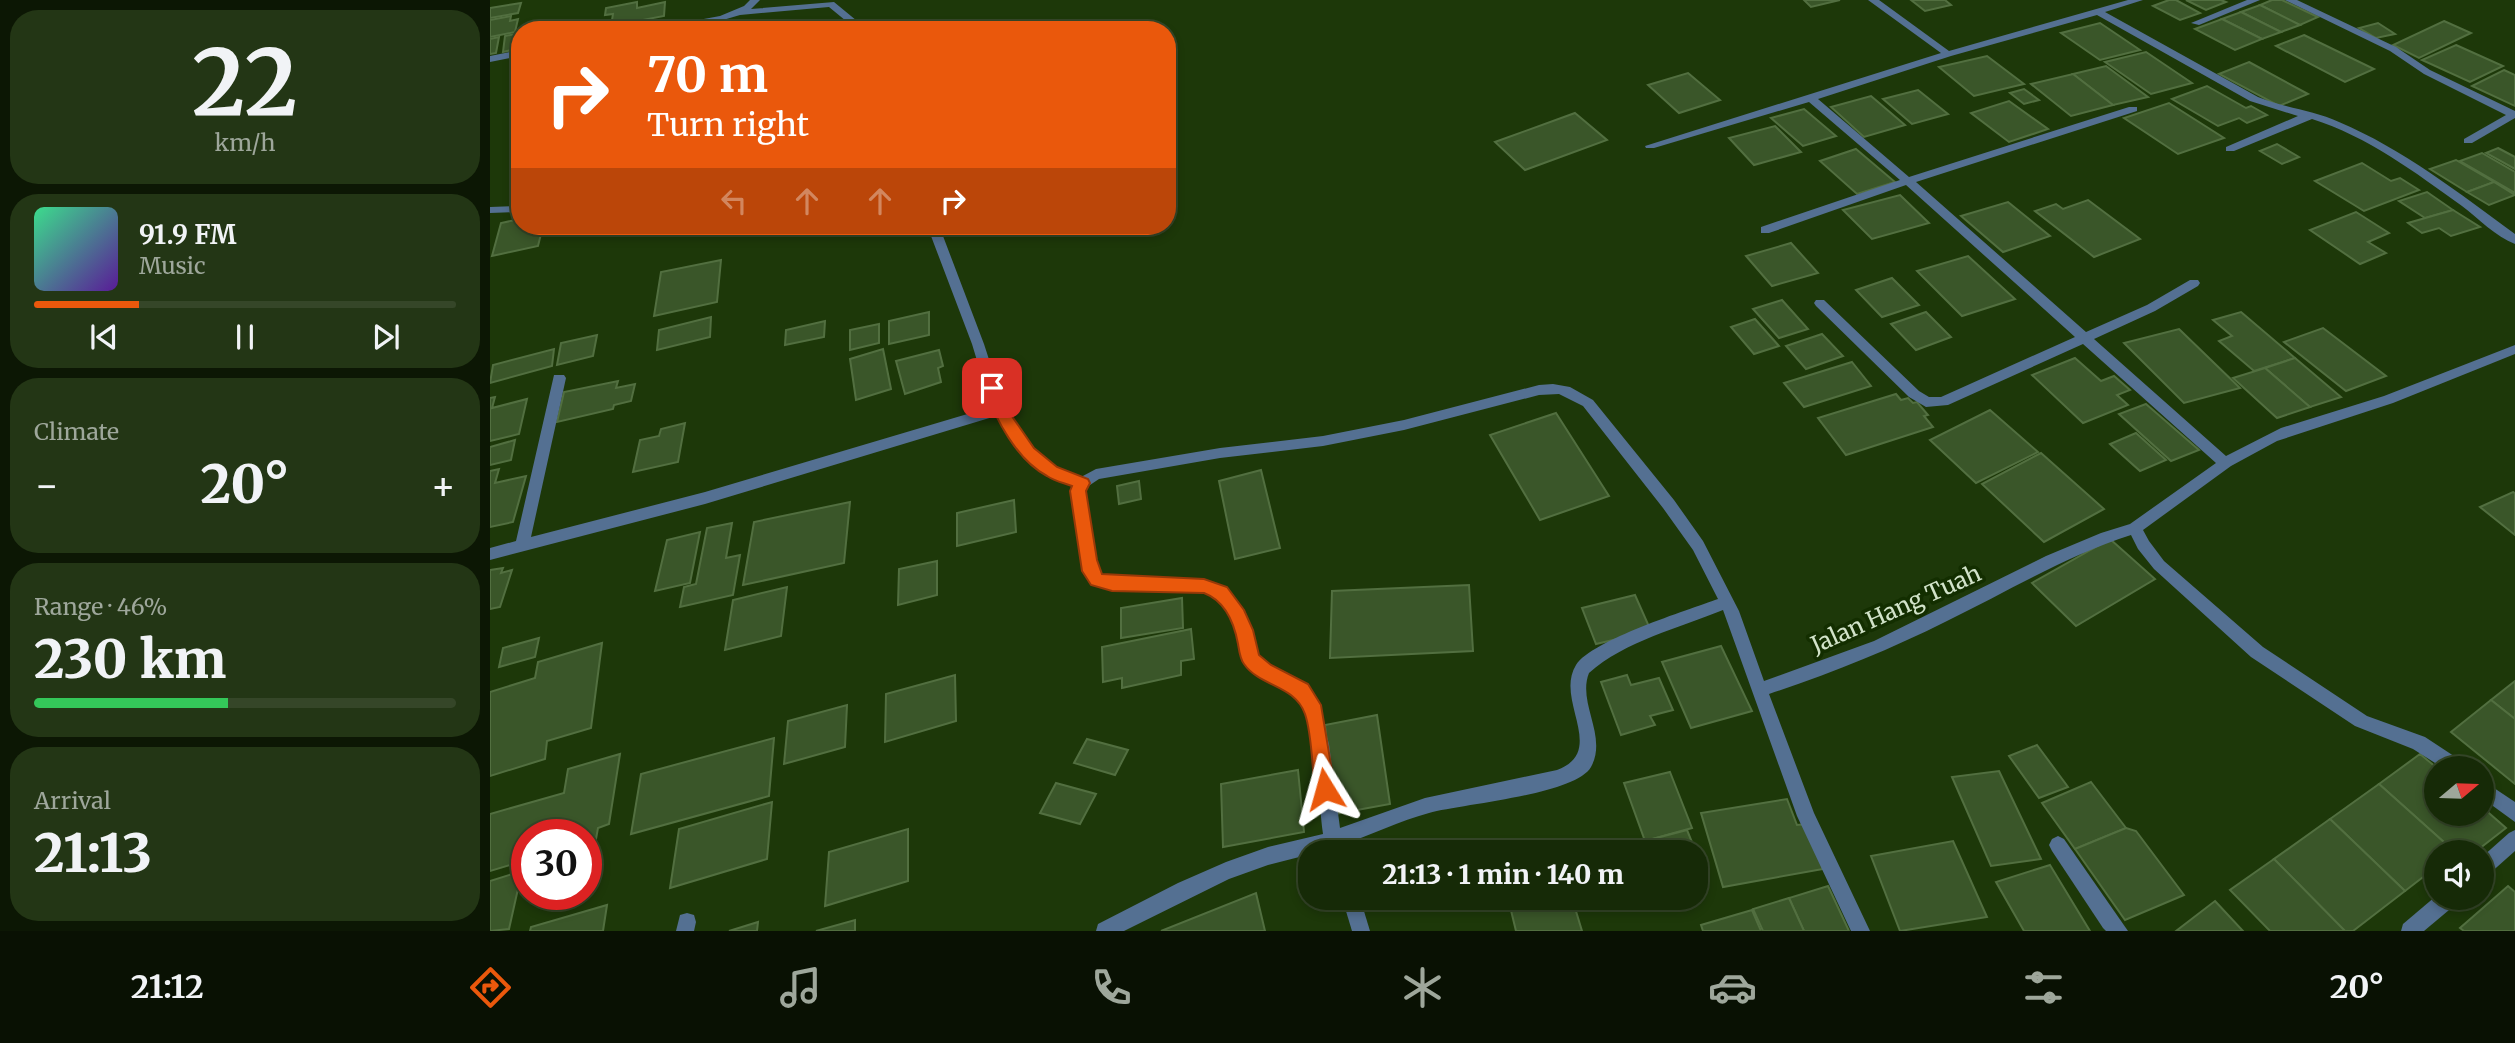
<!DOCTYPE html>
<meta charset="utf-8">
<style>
:root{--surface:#162a07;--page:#233615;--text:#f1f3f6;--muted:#9ea79b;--line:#354628;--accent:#ea580c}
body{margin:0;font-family:Merriweather,serif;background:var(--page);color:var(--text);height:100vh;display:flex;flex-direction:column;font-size:26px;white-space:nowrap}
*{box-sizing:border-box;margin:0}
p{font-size:23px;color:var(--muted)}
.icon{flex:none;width:38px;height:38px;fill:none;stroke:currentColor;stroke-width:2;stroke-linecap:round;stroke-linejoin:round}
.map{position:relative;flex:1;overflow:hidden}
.details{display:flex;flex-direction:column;gap:10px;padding:10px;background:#0c1704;width:490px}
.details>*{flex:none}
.hud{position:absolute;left:21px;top:21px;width:665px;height:214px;border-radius:28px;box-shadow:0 4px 10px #0003,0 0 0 2px var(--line);background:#ea580c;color:#fff;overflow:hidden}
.needle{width:46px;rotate:71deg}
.controls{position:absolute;left:1934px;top:756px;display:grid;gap:14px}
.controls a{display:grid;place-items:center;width:70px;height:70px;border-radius:50%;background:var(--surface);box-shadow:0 4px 10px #0003,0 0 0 2px var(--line);font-size:35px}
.speed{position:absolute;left:21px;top:819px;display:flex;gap:14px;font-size:35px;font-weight:700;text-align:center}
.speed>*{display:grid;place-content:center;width:91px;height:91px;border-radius:50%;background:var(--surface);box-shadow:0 4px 10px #0003,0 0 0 2px var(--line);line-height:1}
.speed .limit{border:10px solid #d22;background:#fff;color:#111}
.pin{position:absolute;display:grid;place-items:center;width:60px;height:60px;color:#fff;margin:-30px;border-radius:14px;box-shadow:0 4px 10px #0006}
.me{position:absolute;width:77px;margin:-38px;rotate:352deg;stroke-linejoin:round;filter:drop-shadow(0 0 5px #0008)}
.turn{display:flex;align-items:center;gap:24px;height:147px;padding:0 21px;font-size:32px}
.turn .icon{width:91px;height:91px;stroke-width:2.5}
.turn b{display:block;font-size:49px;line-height:60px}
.lanes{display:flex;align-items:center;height:66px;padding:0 21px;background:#0003;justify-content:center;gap:35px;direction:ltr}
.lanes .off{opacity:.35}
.big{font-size:52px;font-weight:800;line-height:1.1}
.details .widget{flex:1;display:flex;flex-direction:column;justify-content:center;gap:10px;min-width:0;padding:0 24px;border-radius:28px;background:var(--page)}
.details .dial{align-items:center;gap:0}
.dial b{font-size:91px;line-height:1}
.song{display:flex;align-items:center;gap:21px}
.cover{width:84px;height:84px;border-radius:10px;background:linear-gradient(135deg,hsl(150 70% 55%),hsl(270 70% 35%))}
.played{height:7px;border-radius:4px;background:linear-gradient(90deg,var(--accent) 25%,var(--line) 25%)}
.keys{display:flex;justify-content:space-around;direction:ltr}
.heat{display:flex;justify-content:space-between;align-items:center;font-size:38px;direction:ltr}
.charge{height:10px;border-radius:5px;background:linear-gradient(90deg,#34c759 46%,var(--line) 0)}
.trip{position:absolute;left:808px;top:840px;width:410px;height:70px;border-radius:28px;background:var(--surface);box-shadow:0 4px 10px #0003,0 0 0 2px var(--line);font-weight:800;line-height:70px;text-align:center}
.menu{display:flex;height:112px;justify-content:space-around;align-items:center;background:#091103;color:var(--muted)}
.menu .icon{width:49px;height:49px}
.menu .on{color:var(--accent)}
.menu b{font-size:32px;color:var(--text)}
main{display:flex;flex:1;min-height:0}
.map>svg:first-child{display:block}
</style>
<main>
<section class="details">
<div class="widget dial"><b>22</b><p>km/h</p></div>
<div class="widget">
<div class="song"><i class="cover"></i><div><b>91.9 FM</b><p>Music</p></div></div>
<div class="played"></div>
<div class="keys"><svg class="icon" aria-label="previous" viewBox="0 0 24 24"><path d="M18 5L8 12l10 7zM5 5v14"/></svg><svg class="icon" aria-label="pause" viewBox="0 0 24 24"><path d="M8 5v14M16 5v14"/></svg><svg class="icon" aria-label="next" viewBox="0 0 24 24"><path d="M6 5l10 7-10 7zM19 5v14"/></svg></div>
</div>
<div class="widget"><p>Climate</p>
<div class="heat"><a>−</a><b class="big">20°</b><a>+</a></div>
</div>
<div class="widget"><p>Range · 46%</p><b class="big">230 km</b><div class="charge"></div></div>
<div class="widget"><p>Arrival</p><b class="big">21:13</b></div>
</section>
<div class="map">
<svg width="2025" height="931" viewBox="0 0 2025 931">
<rect width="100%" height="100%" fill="#1d3809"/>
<g fill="#3a5629" stroke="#526f40" stroke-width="2">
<path d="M1314,0H1350L1321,7Z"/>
<path d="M1421,0H1455L1461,5L1435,11Z"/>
<path d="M1679,0H1686L1710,13L1690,20L1663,6Z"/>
<path d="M1696,0H1731L1736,2L1716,10Z"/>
<path d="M1782,0H1792L1828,17L1810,25L1770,5Z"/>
<path d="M147,2V8L175,2L174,16L121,26L123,14L115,15L116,8Z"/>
<path d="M31,3L28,13L0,18V8Z"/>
<path d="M1770,5L1810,25L1791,32L1751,12Z"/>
<path d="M1751,12L1791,32L1772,39L1732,19Z"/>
<path d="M21,16L20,21L28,19L25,32L0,37V20Z"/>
<path d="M1732,19L1772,39L1745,50L1705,29Z"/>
<path d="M1954,21L1981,33L1929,58L1903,45Z"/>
<path d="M1610,23L1650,50L1610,60L1571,33Z"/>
<path d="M1888,23L1905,34L1886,38L1869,28Z"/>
<path d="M30,33V48L13,52L15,36Z"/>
<path d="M1814,35L1884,69L1855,82L1786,46Z"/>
<path d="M9,37L6,53L0,54V39Z"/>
<path d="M1966,45L2013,66L1980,82L1932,60Z"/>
<path d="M1656,52L1702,83L1661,94L1615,62Z"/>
<path d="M1497,56L1534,84L1484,96L1449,67Z"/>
<path d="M1759,62L1818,94L1789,106L1729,74Z"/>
<path d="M1616,66L1658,97L1623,105L1583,74Z"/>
<path d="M2014,70L2025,75V106L1982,86Z"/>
<path d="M1198,73L1230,100L1189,113L1158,85Z"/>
<path d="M1583,74L1623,105L1581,116L1541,84Z"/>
<path d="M1717,86L1756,108L1761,106L1777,115L1757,123L1749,118L1728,126L1682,99Z"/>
<path d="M1534,89L1549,100L1534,104L1520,93Z"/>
<path d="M1428,90L1458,114L1422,124L1393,99Z"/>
<path d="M1381,96L1415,125L1374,137L1341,107Z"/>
<path d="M1519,101L1558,129L1519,142L1481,113Z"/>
<path d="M1679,103L1734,138L1688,154L1634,118Z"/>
<path d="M1314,109L1346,136L1313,146L1281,118Z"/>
<path d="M1085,113L1117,140L1035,170L1005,142Z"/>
<path d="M1285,126L1311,152L1264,165L1239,138Z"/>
<path d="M1787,144L1809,157L1792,164L1770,151Z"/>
<path d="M2008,148L2025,157V169L1996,153Z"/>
<path d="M1366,149L1405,182L1367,194L1330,161Z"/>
<path d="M1992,153L2025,172V193L1970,161Z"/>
<path d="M1966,160L2004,182L1977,192L1940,169Z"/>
<path d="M1872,163L1901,181L1910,178L1929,190L1874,211L1825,181Z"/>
<path d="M2004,182L2025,195L1999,205L1977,192Z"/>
<path d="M1937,192L1963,210L1935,218L1909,201Z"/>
<path d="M1410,195L1439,223L1382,239L1353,210Z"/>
<path d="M1598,200L1650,239L1604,257L1545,211L1566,204L1573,209Z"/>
<path d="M1518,202L1560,236L1513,252L1471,216Z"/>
<path d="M1963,210L1990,227L1961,236L1949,228L1932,233L1918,223Z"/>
<path d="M1866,212L1899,233L1878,242L1896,253L1870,264L1820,230Z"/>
<path d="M30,219V226H53L48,246L2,256L11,223Z"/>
<path d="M1301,243L1328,273L1282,286L1256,256Z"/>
<path d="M1478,256L1525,299L1472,316L1427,271Z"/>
<path d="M231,260L227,302L164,316L171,272Z"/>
<path d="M1402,278L1429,305L1392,317L1366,290Z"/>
<path d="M1292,300L1318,329L1289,338L1263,309Z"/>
<path d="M439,312V335L399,344V321Z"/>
<path d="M1436,312L1461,337L1426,350L1401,324Z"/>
<path d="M1751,312L1805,358L1764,371L1729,341L1742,336L1723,320Z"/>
<path d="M221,317L220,337L167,350L169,330Z"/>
<path d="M1265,319L1289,346L1264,354L1241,327Z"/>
<path d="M335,321L334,337L295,345L296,330Z"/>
<path d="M389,324V343L360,350V330Z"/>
<path d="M1833,328L1896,376L1856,391L1794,342Z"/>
<path d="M1689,329L1750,388L1694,403L1634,343Z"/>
<path d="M1332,334L1353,356L1316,369L1296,346Z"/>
<path d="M107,335L103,356L67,365L71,343Z"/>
<path d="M64,349L62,366L0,383L3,365Z"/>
<path d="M393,349L401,389L366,400L360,359Z"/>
<path d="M449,350L453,366L448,368L451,382L415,394L406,361Z"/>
<path d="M1585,358L1611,381L1624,376L1640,390L1627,395L1638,405L1593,423L1542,375Z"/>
<path d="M1805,358L1851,397L1820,407L1775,368Z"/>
<path d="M1362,362L1381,386L1314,407L1294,383Z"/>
<path d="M1775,368L1820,407L1787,418L1743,378Z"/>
<path d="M128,381L126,388L145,384L141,401L124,405L123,409L67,422L74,392Z"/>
<path d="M1406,394L1411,400L1418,398L1423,403L1427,402L1438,415L1434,416L1443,427L1356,455L1328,418Z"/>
<path d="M5,397L2,408L37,399L29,434L0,441V398Z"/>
<path d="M1656,404L1709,450L1681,461L1629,414Z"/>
<path d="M1500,410L1548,452L1486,483L1440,440Z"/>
<path d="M1066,413L1119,496L1050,520L1000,435Z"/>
<path d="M195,423L188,462L143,472L150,440L169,436L171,429Z"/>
<path d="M1646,433L1676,460L1650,471L1620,444Z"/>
<path d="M25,440L21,460L0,465V447Z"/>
<path d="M1551,453L1614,509L1554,542L1492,484Z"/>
<path d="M9,469L5,483L36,476L23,522L0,527V471Z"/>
<path d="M771,470L790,548L745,559L729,481Z"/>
<path d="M649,481L651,499L629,504L627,486Z"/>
<path d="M2023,492L2025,493V535L1990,507Z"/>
<path d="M524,500L526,532L467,546V513Z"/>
<path d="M360,502L354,563L253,585L264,522Z"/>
<path d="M242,523L236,558L250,555L243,595L190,607L194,587L206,584L217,528Z"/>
<path d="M210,532L200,583L165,591L177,540Z"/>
<path d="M1620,539L1665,579L1586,626L1542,583Z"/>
<path d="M447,561V595L408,605L409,569Z"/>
<path d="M13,568L11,573L22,570L10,607L0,609V570Z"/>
<path d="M979,585L983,651L840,658L842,591Z"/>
<path d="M297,587L291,636L235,650L243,600Z"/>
<path d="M1145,595L1161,631L1106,644L1092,608Z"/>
<path d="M692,598L693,628L631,638V608Z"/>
<path d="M701,629L704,659L691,661V675L632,688V678L613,682L612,647Z"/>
<path d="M49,638L45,657L9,667L13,648Z"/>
<path d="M112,643L101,728L57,741L55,759L0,776V692L45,678L48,662Z"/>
<path d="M1231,646L1262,711L1201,728L1172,662Z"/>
<path d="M465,675L466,721L395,742L396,694Z"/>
<path d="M1137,675L1141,685L1169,678L1183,710L1160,716L1165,725L1131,735L1111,682Z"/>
<path d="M2025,681V719L2001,700Z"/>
<path d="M2001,700L2025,719V784L1961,732Z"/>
<path d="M357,705L355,747L294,764L298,721Z"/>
<path d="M887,715L900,804L845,814L835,725Z"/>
<path d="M284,738L279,796L141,834L151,774Z"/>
<path d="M597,739L638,750L625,775L584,763Z"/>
<path d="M1547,745L1578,787L1549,798L1519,756Z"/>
<path d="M130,754L119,824L108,828L106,839L96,842V835H37V860L0,871V814L74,793L78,769Z"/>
<path d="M1930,754L1947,768L1946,814H1992V807L2016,828L1985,852H1965L1889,784Z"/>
<path d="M808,770L814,832L733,847L731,784Z"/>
<path d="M1509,771L1551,859L1501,866L1462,777Z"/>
<path d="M1180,772L1202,828L1155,841L1134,783Z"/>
<path d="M1601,782L1636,828L1585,849L1552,803Z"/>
<path d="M566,783L606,794L590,824L550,813Z"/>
<path d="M1889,784L1965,852H1946V867L1915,891L1840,819Z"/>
<path d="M1297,799L1307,825L1317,824L1333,869L1233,887L1211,813Z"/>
<path d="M282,802L277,859L180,888L189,829Z"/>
<path d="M1840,819L1915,891L1863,931H1855L1784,859Z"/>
<path d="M1636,828L1646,831L1694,895L1635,920L1585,849Z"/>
<path d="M418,829V881L335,906L339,852Z"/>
<path d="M1197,830L1206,852H1159L1155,841Z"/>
<path d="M1463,841L1497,917L1410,931L1381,856Z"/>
<path d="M1784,859L1855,931H1780L1740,890Z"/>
<path d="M1560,865L1600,931H1534L1506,882Z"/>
<path d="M32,871L19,929L0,931V881Z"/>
<path d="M1338,886L1359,931H1314L1299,898Z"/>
<path d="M2018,886L2025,892V931H1974L1970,928Z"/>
<path d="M766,893L775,931H671Z"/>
<path d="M1018,898H1082L1092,931H1026Z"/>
<path d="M1299,898L1314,931H1273L1263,909Z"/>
<path d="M1725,901L1753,931H1686Z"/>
<path d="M117,905L113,931H40L41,927Z"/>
<path d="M1262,910L1271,931H1213L1211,925Z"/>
<path d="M365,920V931H326Z"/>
<path d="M268,922L267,931H239Z"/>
</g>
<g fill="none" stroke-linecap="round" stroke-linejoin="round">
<g fill="#547092" fill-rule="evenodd">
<path d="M260,0H270L261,9L344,2L378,30H367L339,7L250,15L216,25L185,29L154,30L230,16L254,6Z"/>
<path d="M1378,0H1389L1459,51L1638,0H1653L1615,12L1768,97C1794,108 1823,110 1849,122C1913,149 1969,193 2025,234V244C2006,237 1988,218 1972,206C1926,173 1877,136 1822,119L1744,151H1736V147L1808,116L1760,101L1607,15L1461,56L1328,99L1419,177L1639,107H1647V111L1426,182L1596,332L1657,305L1700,280H1708L1710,283L1708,286L1665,311L1604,339L1736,456L1791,428L1894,396L2025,345V354L1903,403L1787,441L1741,466L1653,530L1659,541L1674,561L1773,647L1877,716L1935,737L1973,762L1975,768H1953L1923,749L1865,726L1761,657L1664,569L1648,549L1641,535C1576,556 1518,591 1457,621C1399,650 1340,674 1279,694L1324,813L1380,931H1361L1307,816L1233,610C1189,628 1135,641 1099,673C1087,703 1118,736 1101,767C1085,795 972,804 939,813C910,821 882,834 853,845L855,852H837V850L821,852V854L778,865L739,879L634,931H606L608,924L688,883L736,862L778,847L833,834C828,800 827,720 806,696C793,680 767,682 756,665C750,657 751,648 749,639C745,621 736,604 720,594L602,584L592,571L581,491L584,486L556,476L534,457L506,416L215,504L0,560V548L26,541L64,375H74L76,378L41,537L215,492L501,407L482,344L441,236L434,226H446L453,236L494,344L515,409L544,449L566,468L591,477L606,469L730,448L833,436L914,420L1049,385L1063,384L1080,387L1103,400L1184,500L1213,541L1249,611L1274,681L1384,641L1556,556L1611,533L1640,524L1726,463L1593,344L1458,405L1436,407L1419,397L1326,306L1324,303L1326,300H1334L1429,391L1439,397H1451L1585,337L1416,185L1279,233H1271V227L1410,180L1319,102L1164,148H1156L1155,146L1451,53ZM1069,394L1093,406L1173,508L1203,550L1228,599C1198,610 1102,640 1086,665C1064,700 1118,751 1067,770L935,798L850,828L839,744L826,699L812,681L779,665L768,656L760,625L751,606L741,593L723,582L611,574L607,569L595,491L597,487L609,479L730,458L833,446L914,430L1049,395Z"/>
<path d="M1757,0H1770L1709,25L1701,23Z"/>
<path d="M1795,0H1807L1906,47L1940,70L2025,111V118L1982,143H1974V139L2016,115L1934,74L1900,51Z"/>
<path d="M30,50V56L0,62V56Z"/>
<path d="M30,206V212L0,213V207Z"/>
<path d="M1992,780L2025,802V822L1992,798Z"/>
<path d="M2025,830V851L1998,875L1992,878V857L2019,833Z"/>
<path d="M1568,836L1574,839L1638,931H1616L1613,928L1562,851L1559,845L1562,839Z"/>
<path d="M1946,896L1967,898L1965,905L1934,931H1911L1913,924Z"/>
<path d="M852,898H870L880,931H862Z"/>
<path d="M197,913L204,915L206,922L204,931H186L190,915Z"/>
</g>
</g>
<path fill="#ea580c" stroke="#983908" stroke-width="2" d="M502,383L508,384L517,409L544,448L567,467L598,479L600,483L596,491L607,560L612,574L714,579L737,587L754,610L763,630L769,655L781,665L818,684L831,705L845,789L842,795L835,798L828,795L825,789C822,767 822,734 815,714C805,685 770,687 754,664C750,659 749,650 748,644C744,622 735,601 714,593L622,591L601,585L592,571L580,491L582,486C574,483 564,481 557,476C527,460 505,419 495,388Z"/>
<g text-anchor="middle" stroke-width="7" stroke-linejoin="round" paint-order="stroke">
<g font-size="23" fill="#d2e3c9" stroke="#132e00">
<text transform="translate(1406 609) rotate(-24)" y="8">Jalan Hang Tuah</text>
</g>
</g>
</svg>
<div class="controls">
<a><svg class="needle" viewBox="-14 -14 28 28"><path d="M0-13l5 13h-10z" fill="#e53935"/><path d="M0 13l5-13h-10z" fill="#9ea79b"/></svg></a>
<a><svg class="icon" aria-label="sound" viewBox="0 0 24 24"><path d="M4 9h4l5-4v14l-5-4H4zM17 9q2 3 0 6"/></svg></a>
</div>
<div class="speed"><div class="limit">30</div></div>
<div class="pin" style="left:502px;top:388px;background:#d93025"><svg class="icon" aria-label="arrive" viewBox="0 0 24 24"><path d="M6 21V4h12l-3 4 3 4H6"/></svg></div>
<svg class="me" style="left:835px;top:789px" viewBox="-20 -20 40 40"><path d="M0-17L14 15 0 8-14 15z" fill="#ea580c" stroke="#fff" stroke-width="4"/></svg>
<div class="trip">21:13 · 1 min · 140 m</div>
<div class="hud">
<div class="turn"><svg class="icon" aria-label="right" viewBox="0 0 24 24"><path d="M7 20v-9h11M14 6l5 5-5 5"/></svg><div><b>70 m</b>Turn right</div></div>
<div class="lanes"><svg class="icon off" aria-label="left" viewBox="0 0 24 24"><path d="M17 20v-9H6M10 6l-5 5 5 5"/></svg><svg class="icon off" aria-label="ahead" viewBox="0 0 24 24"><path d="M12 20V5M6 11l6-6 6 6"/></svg><svg class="icon off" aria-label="ahead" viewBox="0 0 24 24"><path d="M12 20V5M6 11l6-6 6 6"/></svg><svg class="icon" aria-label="right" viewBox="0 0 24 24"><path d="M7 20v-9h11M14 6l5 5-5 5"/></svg></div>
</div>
</div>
</main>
<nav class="menu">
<b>21:12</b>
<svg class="icon on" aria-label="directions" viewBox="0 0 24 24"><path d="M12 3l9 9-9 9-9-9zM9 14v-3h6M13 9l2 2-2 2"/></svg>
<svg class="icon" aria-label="music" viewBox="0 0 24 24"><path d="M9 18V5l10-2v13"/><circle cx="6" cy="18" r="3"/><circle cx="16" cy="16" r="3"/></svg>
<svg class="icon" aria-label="phone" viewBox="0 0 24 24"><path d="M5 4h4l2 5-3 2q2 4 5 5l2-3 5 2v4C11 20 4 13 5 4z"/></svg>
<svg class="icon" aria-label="climate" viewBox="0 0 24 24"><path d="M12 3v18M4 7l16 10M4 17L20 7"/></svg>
<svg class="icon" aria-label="car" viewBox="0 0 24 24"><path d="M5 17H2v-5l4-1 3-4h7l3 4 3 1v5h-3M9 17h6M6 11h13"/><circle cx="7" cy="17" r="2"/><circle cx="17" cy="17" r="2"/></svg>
<svg class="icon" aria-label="filters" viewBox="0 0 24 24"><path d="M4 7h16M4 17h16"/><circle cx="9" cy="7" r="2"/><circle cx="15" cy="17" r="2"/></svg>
<b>20°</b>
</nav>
